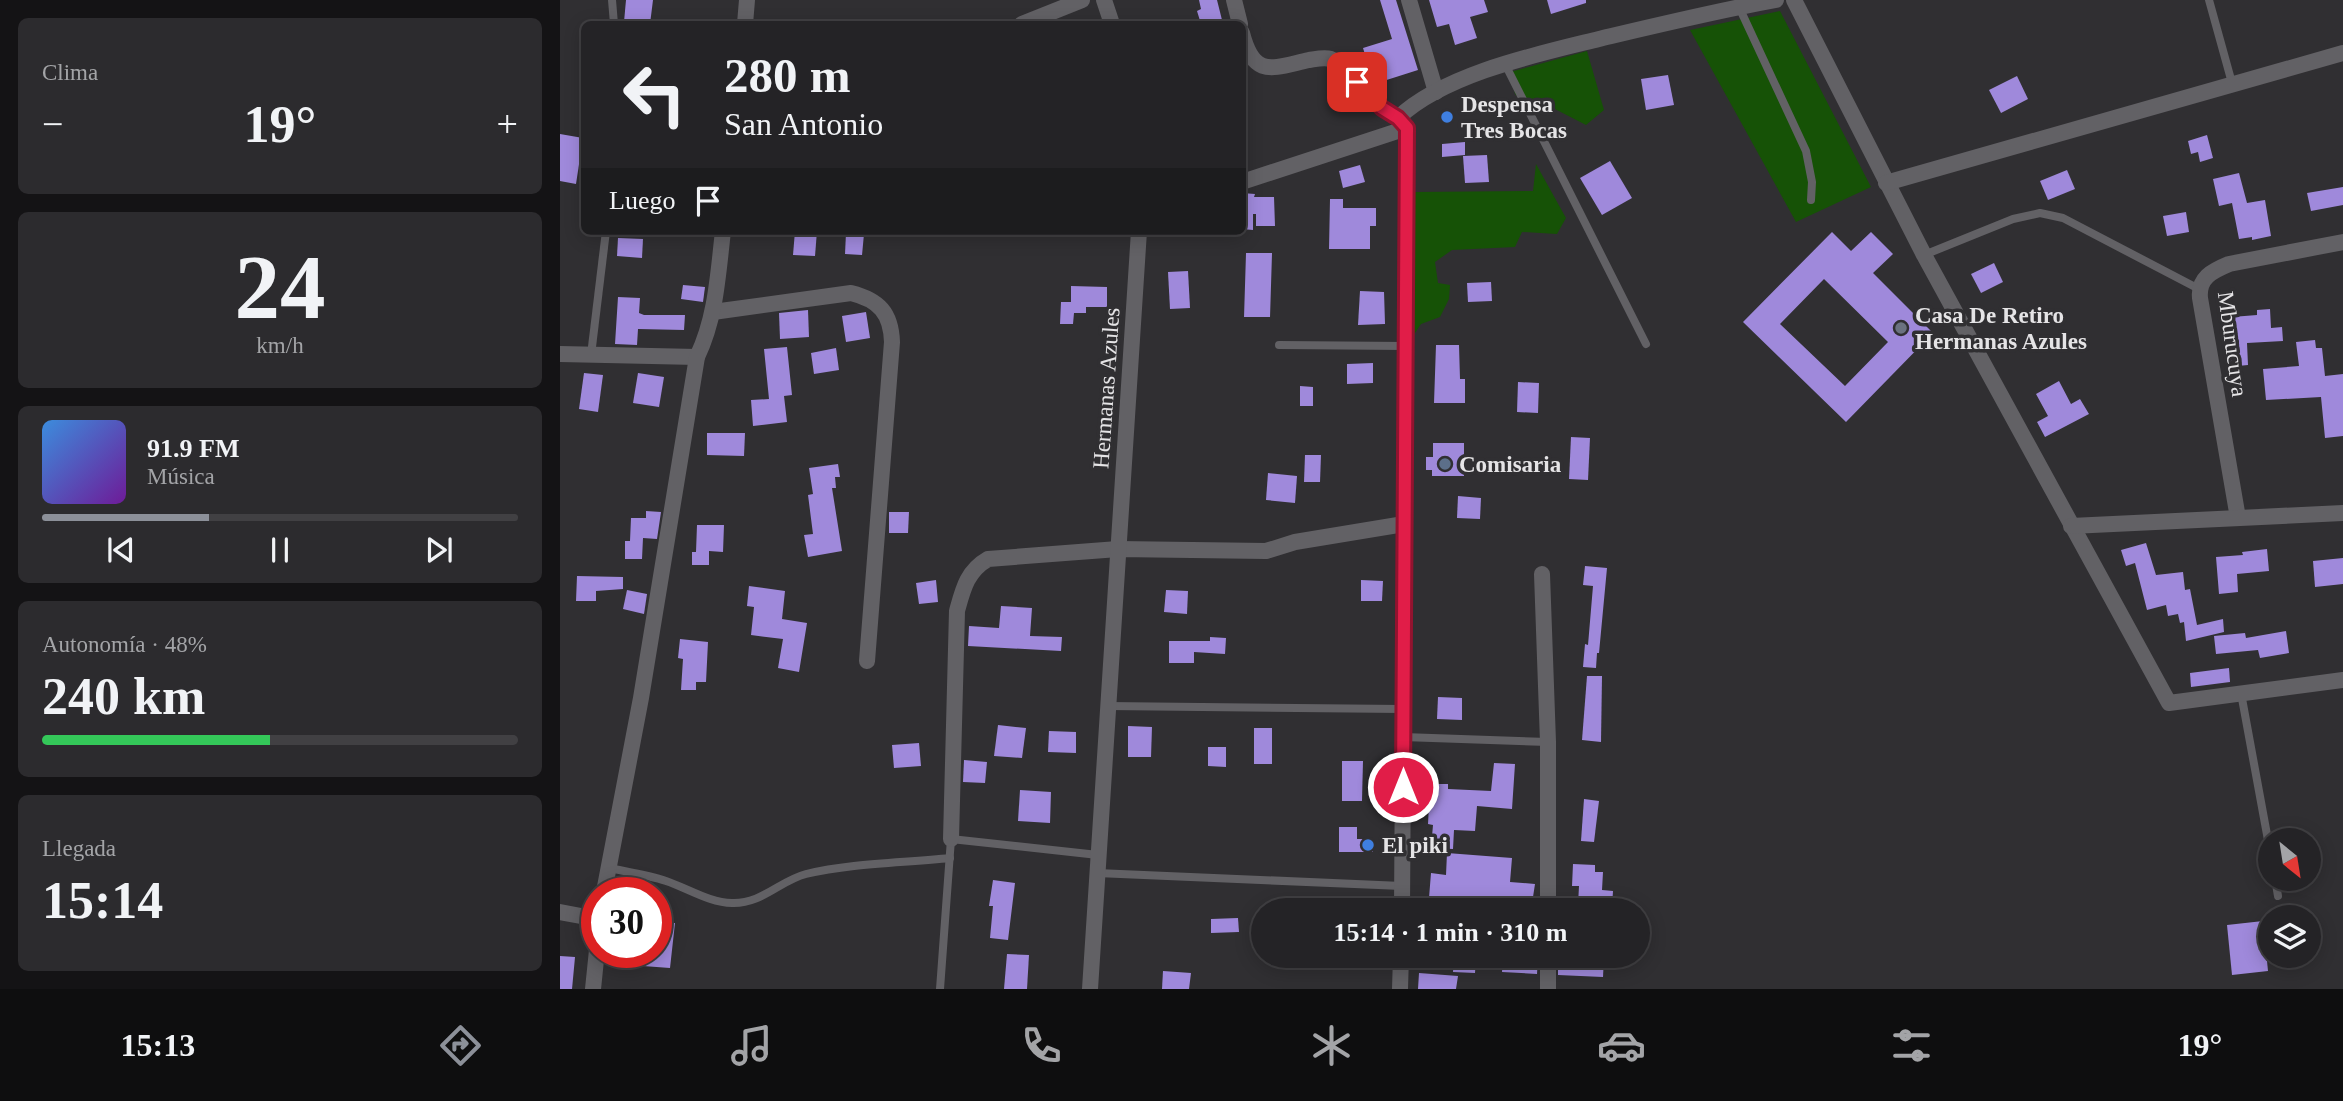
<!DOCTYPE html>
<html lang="es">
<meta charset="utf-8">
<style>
:root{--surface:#242326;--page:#2c2b2e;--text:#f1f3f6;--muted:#a3a4a7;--line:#414043;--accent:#8c9099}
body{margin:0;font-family:Georgia,serif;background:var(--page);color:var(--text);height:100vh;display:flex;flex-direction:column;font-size:26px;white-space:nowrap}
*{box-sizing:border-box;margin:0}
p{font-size:23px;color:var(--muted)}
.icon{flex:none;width:38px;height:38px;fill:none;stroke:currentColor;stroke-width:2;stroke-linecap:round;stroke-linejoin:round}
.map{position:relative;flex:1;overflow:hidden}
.drawer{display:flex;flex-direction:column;gap:18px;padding:18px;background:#141315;width:560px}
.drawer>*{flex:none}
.top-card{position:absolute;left:21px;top:21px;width:665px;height:214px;border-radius:10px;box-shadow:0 4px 18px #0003,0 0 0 2px var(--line);background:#242326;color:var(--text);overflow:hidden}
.needle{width:46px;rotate:150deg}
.tools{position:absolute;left:1698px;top:828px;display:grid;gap:14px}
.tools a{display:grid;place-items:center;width:63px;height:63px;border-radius:50%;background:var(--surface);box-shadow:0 4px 18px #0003,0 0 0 2px var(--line);font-size:35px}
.speed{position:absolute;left:21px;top:877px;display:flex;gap:14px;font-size:35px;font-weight:700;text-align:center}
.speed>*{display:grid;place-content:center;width:91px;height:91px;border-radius:50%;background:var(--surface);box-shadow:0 4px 18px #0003,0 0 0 2px var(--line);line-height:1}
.speed .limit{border:10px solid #d22;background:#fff;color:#111}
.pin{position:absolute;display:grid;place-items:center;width:60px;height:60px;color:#fff;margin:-30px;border-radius:14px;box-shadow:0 4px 10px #0006}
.me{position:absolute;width:77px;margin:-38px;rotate:0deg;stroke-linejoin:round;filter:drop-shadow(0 0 5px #0008)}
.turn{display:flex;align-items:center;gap:24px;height:147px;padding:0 28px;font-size:32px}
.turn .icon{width:91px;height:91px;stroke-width:2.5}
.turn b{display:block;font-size:49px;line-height:60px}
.then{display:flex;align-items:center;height:66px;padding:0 28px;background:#0003;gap:14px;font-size:26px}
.big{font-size:52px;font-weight:700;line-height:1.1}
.drawer .tile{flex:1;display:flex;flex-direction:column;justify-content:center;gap:10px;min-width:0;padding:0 24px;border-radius:10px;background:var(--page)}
.drawer .dial{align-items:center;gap:0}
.dial b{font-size:91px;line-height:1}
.song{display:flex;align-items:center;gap:21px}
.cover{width:84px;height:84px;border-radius:10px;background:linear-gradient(135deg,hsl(210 70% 55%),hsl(280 70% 35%))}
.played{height:7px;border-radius:4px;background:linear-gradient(90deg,var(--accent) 35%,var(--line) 35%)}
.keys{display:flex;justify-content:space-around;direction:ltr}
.heat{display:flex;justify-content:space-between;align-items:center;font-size:38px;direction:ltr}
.charge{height:10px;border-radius:5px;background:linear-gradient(90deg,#34c759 48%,var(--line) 0)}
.trip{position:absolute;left:691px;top:898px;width:399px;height:70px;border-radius:35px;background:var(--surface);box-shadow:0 4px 18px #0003,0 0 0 2px var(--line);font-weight:700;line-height:70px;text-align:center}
.tabs{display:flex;height:112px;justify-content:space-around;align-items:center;background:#0e0e0f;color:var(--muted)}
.tabs .icon{width:49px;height:49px}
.tabs .selected{color:var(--accent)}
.tabs b{font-size:32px;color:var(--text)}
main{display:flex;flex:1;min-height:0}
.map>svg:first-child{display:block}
</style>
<main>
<section class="drawer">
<div class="tile"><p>Clima</p>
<div class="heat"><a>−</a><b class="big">19°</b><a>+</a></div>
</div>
<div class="tile dial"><b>24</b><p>km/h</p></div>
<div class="tile">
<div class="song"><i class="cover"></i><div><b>91.9 FM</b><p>Música</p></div></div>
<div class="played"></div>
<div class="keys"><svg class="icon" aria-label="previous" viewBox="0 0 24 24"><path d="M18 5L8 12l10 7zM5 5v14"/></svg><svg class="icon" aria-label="pause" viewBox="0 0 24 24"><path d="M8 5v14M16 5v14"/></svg><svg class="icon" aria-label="next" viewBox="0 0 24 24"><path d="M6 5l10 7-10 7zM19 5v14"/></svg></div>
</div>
<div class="tile"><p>Autonomía · 48%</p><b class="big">240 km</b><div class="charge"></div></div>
<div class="tile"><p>Llegada</p><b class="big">15:14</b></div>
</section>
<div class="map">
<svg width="1783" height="989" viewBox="0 0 1783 989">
<rect width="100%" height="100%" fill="#302f32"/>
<g fill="#165206">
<path d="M1220,11L1311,187L1236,222L1130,30Z"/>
<path d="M1027,51L1044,110L1026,125L991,107L979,108L966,105L955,94L950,72Z"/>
<path d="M976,164L1006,218L997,234L962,232L955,247L892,250L875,262L878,283L890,285L889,299L880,317L861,324L853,336L855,192L973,191Z"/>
</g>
<g fill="#9f89db" fill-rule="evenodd">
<path d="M66,0H93L90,24L64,22Z"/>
<path d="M639,0H657L663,24H641L637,11L641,9Z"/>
<path d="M820,0H836L858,70L814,84L803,48L832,39Z"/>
<path d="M869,0H924L928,12L910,17L917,38L895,45L889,24L877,27Z"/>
<path d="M987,0H1026V3L991,14Z"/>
<path d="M1108,75L1114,105L1086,110L1081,79Z"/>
<path d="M1457,76L1468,99L1441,113L1429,90Z"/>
<path d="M0,134L23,138L16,184L0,181Z"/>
<path d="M1647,135L1653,158L1640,162L1638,152L1631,154L1628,141Z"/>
<path d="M905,142V155L882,157V144Z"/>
<path d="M927,155L929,182L905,183L903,156Z"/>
<path d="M1050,161L1072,198L1042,215L1020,178Z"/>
<path d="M800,165L805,182L783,188L779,171Z"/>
<path d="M1507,170L1515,189L1488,200L1480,181Z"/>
<path d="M1679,173L1687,203L1705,200L1711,236L1692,240V237L1679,239L1672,203L1659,206L1653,179Z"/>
<path d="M1783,187V205L1751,211L1747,193Z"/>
<path d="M682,193L695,194L694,197H714L715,226H696V214H693V230L682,229Z"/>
<path d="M770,199H783V208H816V226H810V249H769Z"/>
<path d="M1626,212L1629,232L1607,236L1603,216Z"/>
<path d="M235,231H257L255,256L233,255Z"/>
<path d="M1272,232L1291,251L1311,232L1333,254L1313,273L1373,333L1286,422L1183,322ZM1264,279L1328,342L1285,386L1220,324Z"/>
<path d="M286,233L304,234L302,255L285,254Z"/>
<path d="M58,238L83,239L82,258L57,256Z"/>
<path d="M686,253H712L710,317H684Z"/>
<path d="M1434,263L1443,282L1421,293L1411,274Z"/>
<path d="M628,271L630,308L610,309L608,272Z"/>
<path d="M931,282L932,301L908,302L907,283Z"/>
<path d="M123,285L145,287L143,302L121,299Z"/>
<path d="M511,286L547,287V307H526V313H514L513,324H500L501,302H511Z"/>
<path d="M800,291L824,292L825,324L798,325Z"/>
<path d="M58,297L80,298L79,313L84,315H125L124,330L78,329L77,345L55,344Z"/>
<path d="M1710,309L1711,328L1722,327L1723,341L1687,343L1688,365L1668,367L1667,345H1674L1672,317L1697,315V310Z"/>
<path d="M248,310L249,337L220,339L219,313Z"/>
<path d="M306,312L310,338L286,342L282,316Z"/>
<path d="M1755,340L1756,348H1762L1765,376L1783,374V436L1765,438L1761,397L1706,400L1703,369L1739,366L1736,342Z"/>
<path d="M876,345H899L900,379H905V403H874Z"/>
<path d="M227,347L232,395L224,396L227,422L193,426L191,400L209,399L204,349Z"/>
<path d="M276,348L279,370L254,374L251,353Z"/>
<path d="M813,363V383L787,384V364Z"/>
<path d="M24,373L43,375L38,412L19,409Z"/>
<path d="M78,373L104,377L99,407L73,403Z"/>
<path d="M1499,381L1511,404L1520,399L1529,414L1485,437L1477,422L1488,416L1476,394Z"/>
<path d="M958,382L979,383L978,413L957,412Z"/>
<path d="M740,386L753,387V406H740Z"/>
<path d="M147,433H185L184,456L147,455Z"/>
<path d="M1011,437L1030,438L1028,480L1009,479Z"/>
<path d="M873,443H904V476H872V470H866V457H873Z"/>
<path d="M745,455H761L760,482H744Z"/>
<path d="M278,464L280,477H275L276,488H272L282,551L248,557L244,535L253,534L248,495L253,494L249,468Z"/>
<path d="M708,473L737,476L735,503L706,500Z"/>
<path d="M898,496L921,498L920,519L897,518Z"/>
<path d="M86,511L101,512L97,539L83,538L82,559H65V541H70L71,518H86Z"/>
<path d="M329,512H349L348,533H329Z"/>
<path d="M137,525H164L163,552L149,551V565H132V552H136Z"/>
<path d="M1586,543L1596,575L1623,572L1625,590L1630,589L1637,625L1663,619L1664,632L1626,641L1624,622L1620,623L1618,614L1608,616L1606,605L1587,610L1575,563L1566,566L1561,550Z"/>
<path d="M1707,549L1709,571L1677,574L1678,592L1659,594L1656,557L1683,555L1682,552Z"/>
<path d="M1783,558V584L1755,587L1753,561Z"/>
<path d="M1025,566L1047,568L1039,653H1037L1036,668L1023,667L1025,644L1028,645L1033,586L1023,585Z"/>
<path d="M17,576L63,577V589L36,591V601H16Z"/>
<path d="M376,580L378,602L359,604L356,583Z"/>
<path d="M801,580L823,581L822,601H801Z"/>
<path d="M189,586L225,591L222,619L247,623L239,672L218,668L223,639L191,635L194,607L187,606Z"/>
<path d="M67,590L87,594L84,614L63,609Z"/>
<path d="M606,590L628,591L627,614L604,612Z"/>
<path d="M441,606L472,608L470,636L502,637L501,651L408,646L409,626L439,628Z"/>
<path d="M1726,631L1729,653L1700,658L1698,650L1656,654L1654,636L1685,633L1686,638Z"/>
<path d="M650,637L666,638L665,654L634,652V663H609V641H650Z"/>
<path d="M120,639L148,642L146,682H136V690H121L123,659L118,658Z"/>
<path d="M1669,668L1670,682L1631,687L1630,673Z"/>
<path d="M1027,676H1042L1041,742L1022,740Z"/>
<path d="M878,697L902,698V720L877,719Z"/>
<path d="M438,725L466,728L462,758L434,756Z"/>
<path d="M568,726L592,727L591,757H568Z"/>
<rect x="694" y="728" width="18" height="36"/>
<path d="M489,731L516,732V753L488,752Z"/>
<path d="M359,743L361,766L334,768L332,745Z"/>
<path d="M648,747H666V767L648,766Z"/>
<path d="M404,760L427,762L425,783L403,782Z"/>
<path d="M782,761H803L802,801H782Z"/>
<path d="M934,763L955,764L952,809L917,806L915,831L894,830L893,849L871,848L873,825L868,824L870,784H888V789L931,791Z"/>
<path d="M460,790L491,792L490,823L458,821Z"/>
<path d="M1024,799L1039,801L1034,842L1021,841Z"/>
<path d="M779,827H797V839H813V852H779Z"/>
<path d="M887,853L952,858L950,882L975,884L971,910H926L927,905L913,904V902L869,898L871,873L886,875Z"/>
<path d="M1013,864L1035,865V872H1043L1042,890L1053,891L1052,907L1018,905L1019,886H1012Z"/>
<path d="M433,880L455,883L448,940L430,938L433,906H429Z"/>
<path d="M678,918L679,932L651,933V919Z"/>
<path d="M1703,921L1708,971L1672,975L1667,925Z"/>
<path d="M96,923H115L110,968L83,966L84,952H96Z"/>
<path d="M447,954L469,955L467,989H444Z"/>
<path d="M0,956L15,957L12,989H0Z"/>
<path d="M772,956H815V970L772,969Z"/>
<path d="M894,956H916L915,973L893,972Z"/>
<path d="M943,956H978L977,974L942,972Z"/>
<path d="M998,956H1044L1043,977L998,975Z"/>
<path d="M603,971L631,973L629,989H602Z"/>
<path d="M859,973L898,976L896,989H858Z"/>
</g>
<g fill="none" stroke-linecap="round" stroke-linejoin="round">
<g stroke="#626165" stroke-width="8">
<path d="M52,0L54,24"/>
<path d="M1649,0L1672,83"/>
<path d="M1179,7L1246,151L1252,182L1251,200"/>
<path d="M945,64L1086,344"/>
<path d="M1364,255L1453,219L1480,213L1503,218L1639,289"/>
<path d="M719,345L846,346"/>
<path d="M31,355L46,231"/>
<path d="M1681,693L1710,851"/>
<path d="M547,706L843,709"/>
<path d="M843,737L988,742"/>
<path d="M49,868C68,872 88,875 106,881C127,888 150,903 172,903C202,904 219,881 246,874C291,863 343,863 390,858"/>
<path d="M537,873L842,886"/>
<path d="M1715,878L1718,896"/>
<path d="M380,989L391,839L538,855"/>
</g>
<g stroke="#626165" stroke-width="16">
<path d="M544,0L552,24"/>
<path d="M674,0L680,24"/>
<path d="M849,0L876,92"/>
<path d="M1234,0L1364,255L1609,703L1783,680"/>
<path d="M185,24L187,0"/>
<path d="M462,24L522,0"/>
<path d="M682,33C694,79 712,68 749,60C756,59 764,57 771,59C789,65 807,96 822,108C831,116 842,118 847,128L842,910"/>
<path d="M838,118C884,74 978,54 1039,39C1098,25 1156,11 1216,0"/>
<path d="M682,182L847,128"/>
<path d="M1326,183L1783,53"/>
<path d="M153,312L291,293C319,300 331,313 332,342L307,661"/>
<path d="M0,354L137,357"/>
<path d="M1678,518L1640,298C1638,278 1652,271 1669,264L1783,242"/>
<path d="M1511,526L1783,513"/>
<path d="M982,574L988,742V910"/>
<path d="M391,839L397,611C403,589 407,571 428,559L558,549L706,551L735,542L844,524"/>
<path d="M44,892L81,698L137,357C156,318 158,274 163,231"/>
<path d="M0,912L37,919"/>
<path d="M33,989L37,950"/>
<path d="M530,989L579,231"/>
<path d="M840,989L841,956"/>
<path d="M988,989V956"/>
</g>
</g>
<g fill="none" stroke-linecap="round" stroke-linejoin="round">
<defs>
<path id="route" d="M797,82L822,108L838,118L847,128L843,787"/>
</defs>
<use href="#route" stroke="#92132f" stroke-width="18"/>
<use href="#route" stroke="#e11d48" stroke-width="12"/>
</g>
<g fill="#3f7fe0" stroke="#302f32" stroke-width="2.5">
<circle cx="887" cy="117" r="7"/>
<circle cx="808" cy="845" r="7"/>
</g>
<circle fill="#6b7280" stroke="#302f32" stroke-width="2.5" cx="1341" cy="328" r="7"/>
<circle fill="#5c6f8a" stroke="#302f32" stroke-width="2.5" cx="885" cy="464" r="7"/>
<g text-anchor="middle" stroke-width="7" stroke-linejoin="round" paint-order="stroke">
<g font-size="23" font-weight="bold" fill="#e5e4e6" stroke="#302f32" text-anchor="start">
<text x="901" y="112">Despensa<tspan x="901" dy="26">Tres Bocas</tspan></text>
<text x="1355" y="323">Casa De Retiro<tspan x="1355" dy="26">Hermanas Azules</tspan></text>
<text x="899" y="472">Comisaria</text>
<text x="822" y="853">El piki</text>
</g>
<g font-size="23" fill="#e5e4e6" stroke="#302f32">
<text transform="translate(1673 344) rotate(82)" y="8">Mburucuya</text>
<text transform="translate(546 388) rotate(-86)" y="8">Hermanas Azules</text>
</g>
</g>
</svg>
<div class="tools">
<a><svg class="needle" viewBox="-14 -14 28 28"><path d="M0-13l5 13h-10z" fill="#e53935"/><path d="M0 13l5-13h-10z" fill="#a3a4a7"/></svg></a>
<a><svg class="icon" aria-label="layers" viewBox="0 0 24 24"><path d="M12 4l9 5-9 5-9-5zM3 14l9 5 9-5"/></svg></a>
</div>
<div class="speed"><div class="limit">30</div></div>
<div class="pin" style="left:797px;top:82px;background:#d93025"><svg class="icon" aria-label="arrive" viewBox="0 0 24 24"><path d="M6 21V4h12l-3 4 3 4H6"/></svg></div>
<svg class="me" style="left:843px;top:787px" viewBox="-20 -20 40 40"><circle r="17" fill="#e11d48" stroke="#fff" stroke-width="3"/><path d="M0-11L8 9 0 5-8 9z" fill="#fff"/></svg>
<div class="trip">15:14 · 1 min · 310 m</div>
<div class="top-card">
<div class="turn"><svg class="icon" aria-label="left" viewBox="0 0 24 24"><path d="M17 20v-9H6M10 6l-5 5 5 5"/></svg><div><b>280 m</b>San Antonio</div></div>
<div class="then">Luego<svg class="icon" aria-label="arrive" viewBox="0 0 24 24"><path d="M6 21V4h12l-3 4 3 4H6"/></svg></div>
</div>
</div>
</main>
<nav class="tabs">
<b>15:13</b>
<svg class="icon selected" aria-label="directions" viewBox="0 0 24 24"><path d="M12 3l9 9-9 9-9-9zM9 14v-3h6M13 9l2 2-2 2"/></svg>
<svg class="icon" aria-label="music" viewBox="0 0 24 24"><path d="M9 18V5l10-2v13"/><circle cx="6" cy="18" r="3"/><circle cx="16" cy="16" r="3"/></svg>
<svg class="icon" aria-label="phone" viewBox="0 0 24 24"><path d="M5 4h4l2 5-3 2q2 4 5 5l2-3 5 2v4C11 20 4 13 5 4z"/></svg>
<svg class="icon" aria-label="climate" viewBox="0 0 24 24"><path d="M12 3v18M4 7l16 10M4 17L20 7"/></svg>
<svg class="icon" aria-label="car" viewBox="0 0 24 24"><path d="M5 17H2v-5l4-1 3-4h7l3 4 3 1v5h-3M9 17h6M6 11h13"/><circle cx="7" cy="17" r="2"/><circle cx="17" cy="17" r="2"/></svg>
<svg class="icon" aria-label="filters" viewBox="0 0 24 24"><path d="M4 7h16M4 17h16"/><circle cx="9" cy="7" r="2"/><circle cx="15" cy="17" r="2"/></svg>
<b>19°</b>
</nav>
